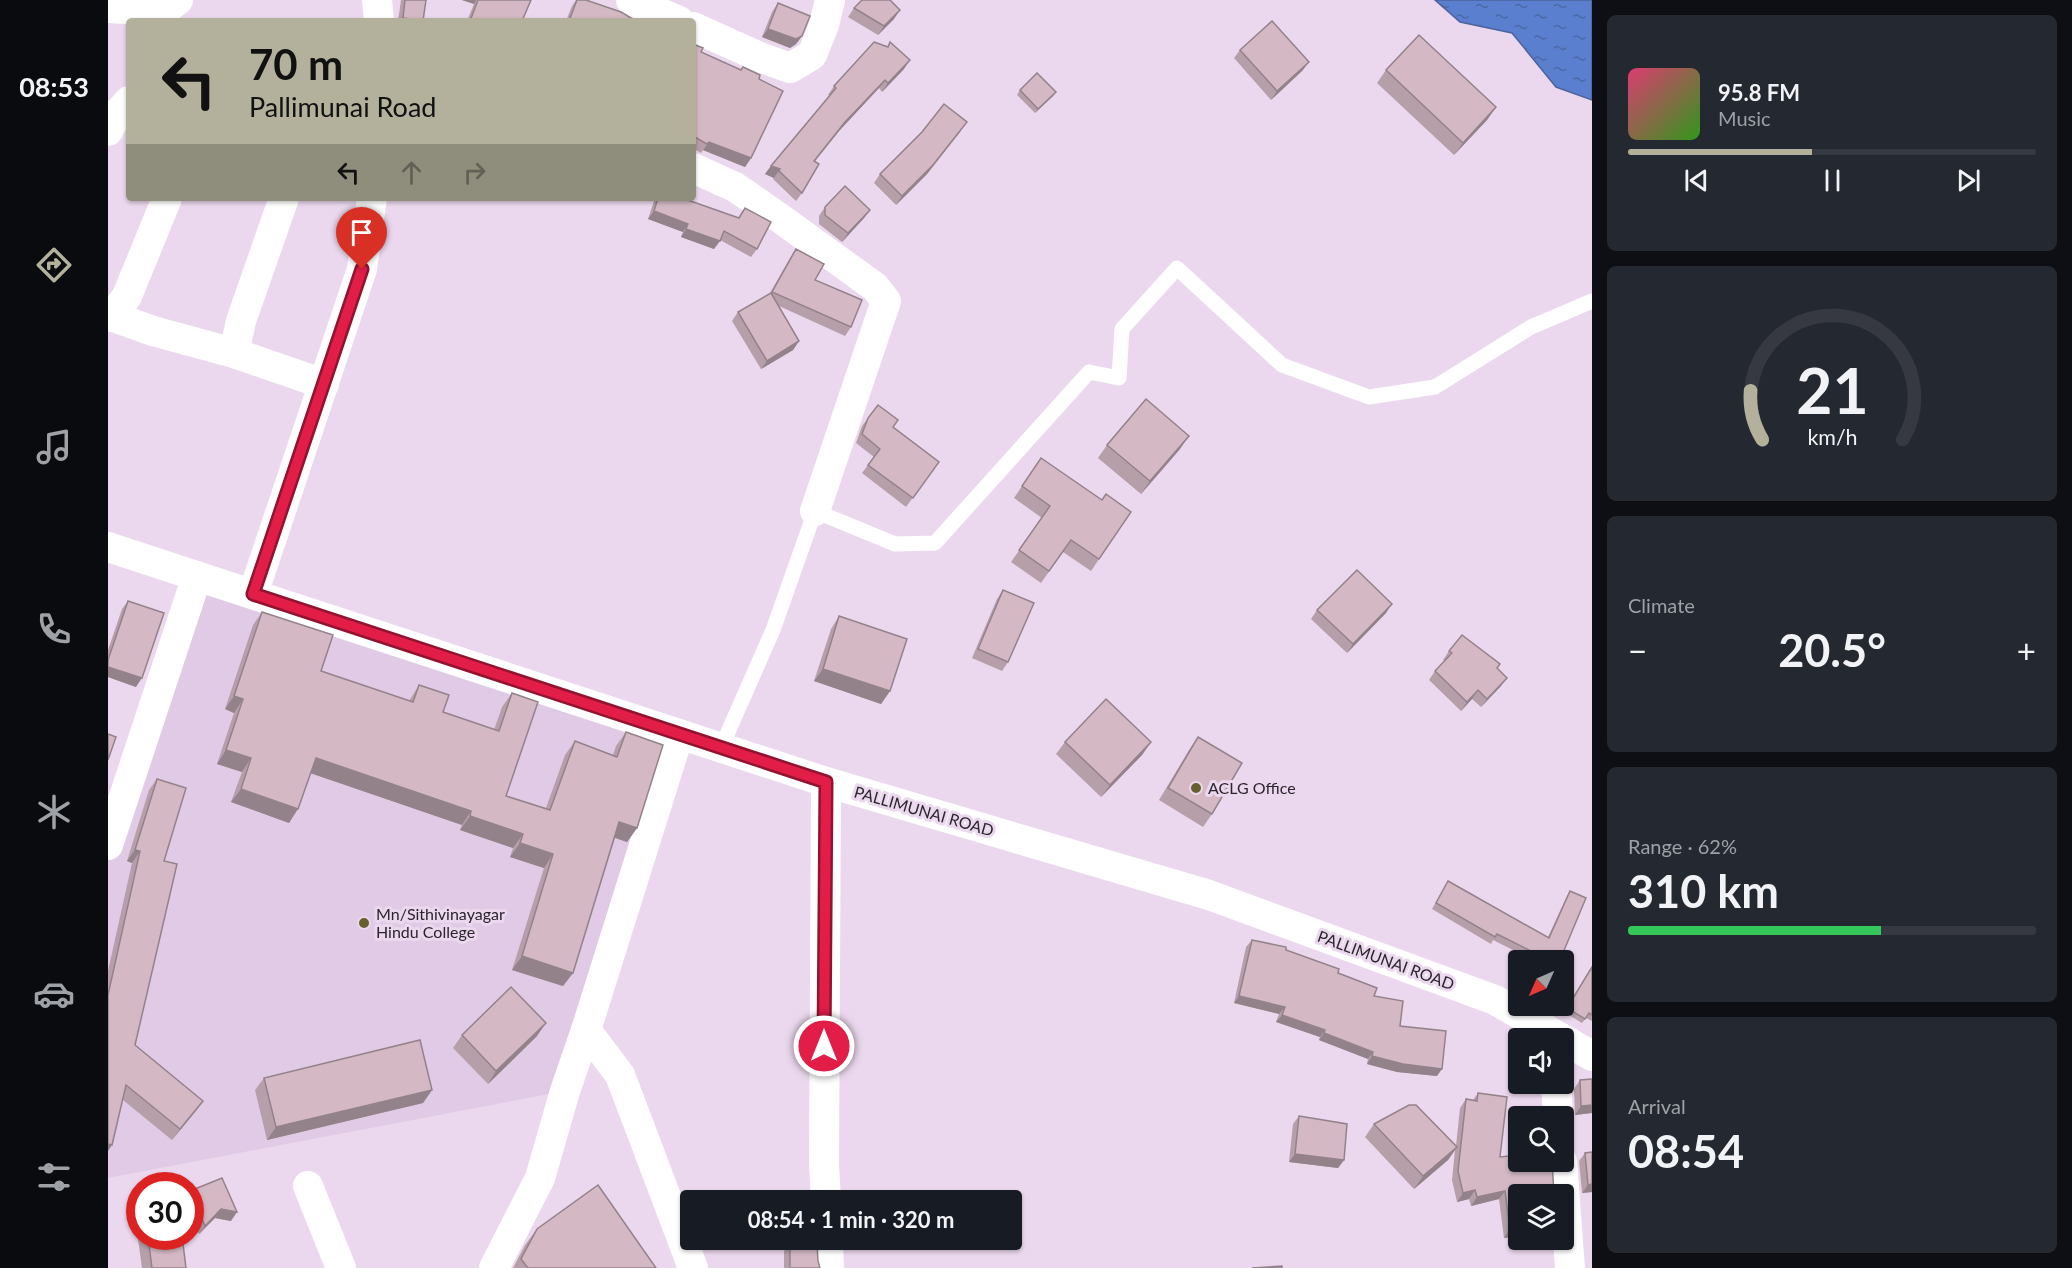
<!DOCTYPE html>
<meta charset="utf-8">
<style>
:root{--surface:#171b24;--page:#242831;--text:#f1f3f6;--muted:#9ea1a6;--line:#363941;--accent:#b3b19b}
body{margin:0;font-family:Lato,sans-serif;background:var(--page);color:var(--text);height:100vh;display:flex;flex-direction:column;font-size:22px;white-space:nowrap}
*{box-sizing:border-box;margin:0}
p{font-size:20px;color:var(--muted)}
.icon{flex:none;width:33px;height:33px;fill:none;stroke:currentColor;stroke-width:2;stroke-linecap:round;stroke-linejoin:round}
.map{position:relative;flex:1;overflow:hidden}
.drawer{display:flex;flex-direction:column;gap:15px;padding:15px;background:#0d0f14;width:480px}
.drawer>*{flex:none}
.hud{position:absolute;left:18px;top:18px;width:570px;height:183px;border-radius:6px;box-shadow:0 2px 4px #0004;background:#b3b19b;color:#111;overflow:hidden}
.needle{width:39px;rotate:225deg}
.buttons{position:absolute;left:1400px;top:950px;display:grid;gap:12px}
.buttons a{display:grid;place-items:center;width:66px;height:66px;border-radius:6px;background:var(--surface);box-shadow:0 2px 4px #0004;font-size:30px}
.speed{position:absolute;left:18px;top:1172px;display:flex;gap:12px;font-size:30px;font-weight:700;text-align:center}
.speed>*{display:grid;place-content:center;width:78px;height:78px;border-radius:50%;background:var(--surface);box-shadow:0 2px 4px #0004;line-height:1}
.speed .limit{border:9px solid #d22;background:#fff;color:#111}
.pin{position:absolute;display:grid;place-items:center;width:51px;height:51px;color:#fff;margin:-62px -26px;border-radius:50% 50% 50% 0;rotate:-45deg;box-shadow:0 0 6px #0007}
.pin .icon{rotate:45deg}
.me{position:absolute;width:66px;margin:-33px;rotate:0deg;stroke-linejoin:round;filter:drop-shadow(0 0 4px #0008)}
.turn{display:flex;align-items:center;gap:21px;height:126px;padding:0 24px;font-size:27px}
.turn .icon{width:78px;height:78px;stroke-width:2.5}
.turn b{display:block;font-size:42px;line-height:51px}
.lanes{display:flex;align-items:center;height:57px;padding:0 24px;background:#0003;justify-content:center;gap:30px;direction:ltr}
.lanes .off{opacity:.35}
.big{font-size:45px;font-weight:700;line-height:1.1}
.drawer .card{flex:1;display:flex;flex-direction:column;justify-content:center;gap:9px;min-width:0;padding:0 21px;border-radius:9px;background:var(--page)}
.drawer .dial{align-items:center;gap:0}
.dial svg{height:156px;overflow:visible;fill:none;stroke:var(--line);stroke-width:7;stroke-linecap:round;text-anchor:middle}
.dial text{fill:var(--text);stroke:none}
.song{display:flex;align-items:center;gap:18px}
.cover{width:72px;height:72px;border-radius:9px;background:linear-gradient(135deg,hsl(340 70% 55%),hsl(110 70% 35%))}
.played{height:6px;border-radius:3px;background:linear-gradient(90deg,var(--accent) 45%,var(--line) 45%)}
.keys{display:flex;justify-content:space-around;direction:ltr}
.heat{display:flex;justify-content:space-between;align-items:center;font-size:33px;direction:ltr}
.charge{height:9px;border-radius:4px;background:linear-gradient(90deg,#34c759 62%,var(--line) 0)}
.trip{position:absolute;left:572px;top:1190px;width:342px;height:60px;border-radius:6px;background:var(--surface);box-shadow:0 2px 4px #0004;font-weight:700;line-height:60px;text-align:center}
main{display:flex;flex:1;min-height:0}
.dock{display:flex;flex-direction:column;width:108px;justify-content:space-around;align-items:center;background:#090b0e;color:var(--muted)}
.dock .icon{width:42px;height:42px}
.dock .current{color:var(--accent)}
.dock b{font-size:27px;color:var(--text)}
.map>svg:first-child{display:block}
</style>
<main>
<nav class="dock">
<b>08:53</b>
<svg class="icon current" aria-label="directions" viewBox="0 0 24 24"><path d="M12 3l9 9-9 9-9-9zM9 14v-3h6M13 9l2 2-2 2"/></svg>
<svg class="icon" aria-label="music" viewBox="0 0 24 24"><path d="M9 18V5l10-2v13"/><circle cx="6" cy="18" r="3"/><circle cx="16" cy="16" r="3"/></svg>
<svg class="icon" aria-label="phone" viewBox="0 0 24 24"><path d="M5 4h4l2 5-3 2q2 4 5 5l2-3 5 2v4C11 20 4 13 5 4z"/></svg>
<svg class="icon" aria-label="climate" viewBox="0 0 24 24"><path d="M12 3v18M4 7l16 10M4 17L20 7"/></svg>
<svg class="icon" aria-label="car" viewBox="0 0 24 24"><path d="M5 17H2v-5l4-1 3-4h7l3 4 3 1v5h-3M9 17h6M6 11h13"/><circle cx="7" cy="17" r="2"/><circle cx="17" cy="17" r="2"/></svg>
<svg class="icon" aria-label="filters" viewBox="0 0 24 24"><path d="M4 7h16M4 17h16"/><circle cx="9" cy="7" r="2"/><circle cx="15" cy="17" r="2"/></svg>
</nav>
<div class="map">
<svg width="1484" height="1268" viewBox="0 0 1484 1268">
<defs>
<pattern id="water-ripples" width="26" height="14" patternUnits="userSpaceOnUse" patternTransform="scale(1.5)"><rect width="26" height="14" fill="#5a7fce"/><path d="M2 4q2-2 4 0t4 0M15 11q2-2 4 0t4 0" fill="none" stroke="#4b68a7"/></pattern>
</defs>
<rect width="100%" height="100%" fill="#ebd8ee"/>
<path fill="#e0cae5" d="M89,576L571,734L457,1091L0,1178V845Z"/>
<path fill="url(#water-ripples)" stroke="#4c649d" stroke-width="1.5" d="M1327,0H1484V100L1448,87L1404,33L1352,22Z"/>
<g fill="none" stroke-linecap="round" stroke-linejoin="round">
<path stroke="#fff" stroke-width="15" d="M613,748L665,630L707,511L787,544L827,543L981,372L1011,378L1014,329L1069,268L1174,365L1261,397L1327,387L1423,327L1484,301"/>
<g stroke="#fff" stroke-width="30">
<path d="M269,0L271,21"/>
<path d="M523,0L571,21"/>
<path d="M0,8L56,11L70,0"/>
<path d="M585,27L654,58L682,68L704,55L716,25L722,0"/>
<path d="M0,131L9,114L21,101"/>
<path d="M585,168L627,187L676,221L767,287L778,301L707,511"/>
<path d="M0,315L45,331L126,353L216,384"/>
<path d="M4,317L19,296L59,198"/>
<path d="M126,353L133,321L176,198"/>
<path d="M0,547L718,782L1101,895L1387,1000L1453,1038"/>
<path d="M145,594L254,269L264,198"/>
<path d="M0,845L89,576"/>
<path d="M478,1030L512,1075L585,1268"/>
<path d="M1455,1039L1484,1056"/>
<path d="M1448,1083L1450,1116"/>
<path d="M1454,1161L1462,1268"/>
<path d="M200,1186L233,1268"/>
<path d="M718,1200L716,1165L718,782"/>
<path d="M720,1239L721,1268"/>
<path d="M386,1268L432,1178L457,1091L478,1030L571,734"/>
</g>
</g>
<g fill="#b69fa9">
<path d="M293,0H318L315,21H290Z"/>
<path d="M354,0H423L414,21H359L366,4Z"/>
<path d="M468,0H478L528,21H458L464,6Z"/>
<path d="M670,3L694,36L688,44L682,48L654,37L664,12Z"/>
<path d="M746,8L786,19L770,35L740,17Z"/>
<path d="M782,42L796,69L774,92L771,88L731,131L707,161L694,193L688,201L665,179L666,178L657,174L663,166L722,96L720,95L726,86L779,47Z"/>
<path d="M585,44L593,52L651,79L643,158L637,167L595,150L593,153L585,148Z"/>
<path d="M1132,50L1195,70L1163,100L1126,58Z"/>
<path d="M1278,70L1388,107L1379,120L1346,155L1269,83Z"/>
<path d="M912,90L945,96L927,113L909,95Z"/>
<path d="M853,131L819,174L788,205L766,183L772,174Z"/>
<path d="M547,198H574L630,218L637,208L649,249L643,257L612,240L606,249L573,237L575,232L540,219Z"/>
<path d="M717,207L762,210L756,218L734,242L711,224V216Z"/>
<path d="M688,249L707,280L743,327L737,336L671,306L691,341L685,350L653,369L624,321L630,312L662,293L682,258Z"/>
<path d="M760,418L785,428L831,462L798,507L754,473L766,457L748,443L754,426Z"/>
<path d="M999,445L1072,449L1033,494L990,458Z"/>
<path d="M933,458L994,500L1023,512L983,571L955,552L933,583L903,562L934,518L906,498Z"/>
<path d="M895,590L900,662L894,671L864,658L889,599Z"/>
<path d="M20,601L28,687L0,677V650L14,609Z"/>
<path d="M1209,610L1278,613L1239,653L1203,619Z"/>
<path d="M154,612L213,671L301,701L311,685L335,712L386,730L394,707L404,693L398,796L438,808L457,755L467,741L505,755L508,746L518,732L529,828L519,842L507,838L465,973L455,986L404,970L436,868L402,857L405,848L352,830L354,825L203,773L181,823L123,802L134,772L109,764L126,713L117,709L145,625Z"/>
<path d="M731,616L782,691L773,704L706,681L723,629Z"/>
<path d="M1341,651L1389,668L1393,686L1373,707L1364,699L1353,711L1321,680L1327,671L1337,661L1335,660Z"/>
<path d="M1090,737L1104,814L1095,827L1051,800L1081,750Z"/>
<path d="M957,742H1043L1034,755L993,797L948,754Z"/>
<path d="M49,779L56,861L27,1045L95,1101L64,1140L15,1100L0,1151V971L24,863L19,861L41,790Z"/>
<path d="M1340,881L1440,937L1458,898L1462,891L1452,960H1425L1385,940L1383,944L1324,909Z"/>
<path d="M1144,940L1178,950L1230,973L1266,996L1292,1026L1329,1076L1289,1072L1259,1064L1260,1059L1211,1040L1212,1037L1168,1022L1171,1014L1126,1003L1138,947Z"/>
<path d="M1484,966V1021L1478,1018L1474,1023L1456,1012Z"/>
<path d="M354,1035L429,1036L380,1084L345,1048Z"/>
<path d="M156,1078L324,1090L315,1103L159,1140L147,1090Z"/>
<path d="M1472,1080L1484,1113L1467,1115L1466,1089Z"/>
<path d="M1370,1093L1392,1157L1410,1236L1396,1238L1391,1199L1363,1206L1361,1199L1349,1202L1344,1180L1347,1150L1340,1160L1306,1189L1257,1137L1266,1124L1348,1146L1352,1108L1358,1099L1365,1100Z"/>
<path d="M1191,1116L1236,1160L1230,1168L1181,1162L1185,1124Z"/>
<path d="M1477,1153L1484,1192L1474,1193L1471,1161Z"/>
<path d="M82,1191L123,1221L107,1218L91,1234L82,1215Z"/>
<path d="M429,1229L548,1268H405L417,1245Z"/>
<path d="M32,1236H74L78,1268H34L30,1239Z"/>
<path d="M682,1242L710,1261L712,1268H676V1251Z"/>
</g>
<g fill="#94828a">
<path d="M354,0H368L366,4Z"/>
<path d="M792,10L786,19L770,35L776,26Z"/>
<path d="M295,18L313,21H293Z"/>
<path d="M660,29L694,36L688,44L682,48L654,37Z"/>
<path d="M802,60L796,69L774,92L780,83Z"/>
<path d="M1201,62L1195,70L1163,100L1169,91Z"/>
<path d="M777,80L771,88L731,131L700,170L737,122Z"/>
<path d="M948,92L945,96L927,113L930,109Z"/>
<path d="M1388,107L1379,120L1346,155L1355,143Z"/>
<path d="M859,122L819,174L788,205L794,196Z"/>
<path d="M601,142L643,158L637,167L595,150Z"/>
<path d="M663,166L672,169L666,178L657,174Z"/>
<path d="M762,210L756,218L734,242L740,233Z"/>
<path d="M546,211L580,224L575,232L540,219Z"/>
<path d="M578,229L612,241L606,249L573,237Z"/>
<path d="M691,341L685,350L653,369L659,361Z"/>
<path d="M1081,436L1072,449L1033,494L1042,481Z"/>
<path d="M1284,604L1278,613L1239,653L1245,644Z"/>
<path d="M0,667L34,678L28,687L0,677Z"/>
<path d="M715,669L782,691L773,704L706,681Z"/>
<path d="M1399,678L1393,686L1373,707L1379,699Z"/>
<path d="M1370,690L1364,699L1353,711L1359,702Z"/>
<path d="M126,696L135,699L126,713L117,709Z"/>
<path d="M1043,742L1034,755L993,797L1002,785Z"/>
<path d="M118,750L143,758L134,772L109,764Z"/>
<path d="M208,758L363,811L354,825L199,772Z"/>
<path d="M133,789L190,809L181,823L123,802Z"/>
<path d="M362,816L415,834L405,848L352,830Z"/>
<path d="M511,822L529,828L519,842L502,836Z"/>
<path d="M412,843L445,854L436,868L402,857Z"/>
<path d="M27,850L32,851L24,863L19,861Z"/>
<path d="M414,956L465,973L455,986L404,970Z"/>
<path d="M1131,996L1177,1007L1171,1014L1126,1003Z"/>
<path d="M1174,1015L1217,1030L1212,1037L1168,1022Z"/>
<path d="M438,1023L429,1036L380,1084L388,1071Z"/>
<path d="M1216,1033L1265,1052L1260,1059L1211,1040Z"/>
<path d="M1264,1056L1334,1069L1329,1076L1289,1072L1259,1064Z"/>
<path d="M324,1090L315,1103L159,1140L168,1127Z"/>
<path d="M95,1101L87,1112L64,1140L72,1129Z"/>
<path d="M1484,1105V1113L1467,1115L1473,1106Z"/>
<path d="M0,1144L4,1145L0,1151Z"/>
<path d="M1349,1147L1340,1160L1306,1189L1315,1176Z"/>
<path d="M1187,1154L1236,1160L1230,1168L1181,1162Z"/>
<path d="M1484,1184V1192L1474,1193L1480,1185Z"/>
<path d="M1367,1190L1361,1199L1349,1202L1355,1193Z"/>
<path d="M1397,1191L1391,1199L1363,1206L1369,1197Z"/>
<path d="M113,1209L129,1212L123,1221L107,1218L91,1234L97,1226Z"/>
<path d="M1410,1228V1236L1396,1238L1402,1229Z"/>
</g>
<g fill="#d4b9c5" stroke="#94828a" stroke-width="1.5">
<path d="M297,0H318L315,21L295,18Z"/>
<path d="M370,0H423L414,21H362Z"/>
<path d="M469,0H478L513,12L528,21H461Z"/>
<path d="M754,0H782L792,10L776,26L746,8Z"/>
<path d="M670,3L702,16L694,36L688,39L660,29Z"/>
<path d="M1164,21L1201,62L1169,91L1132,50Z"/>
<path d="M1311,35L1388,107L1355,143L1278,70Z"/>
<path d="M766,42L780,47L782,42L802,60L780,83L777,80L737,122L706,161L711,164L694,193L671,171L672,169L663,166L728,88L726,86Z"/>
<path d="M585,44L595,48L593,52L633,70L635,67L652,75L651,79L675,91L643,158L601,142L599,144L585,136Z"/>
<path d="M929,73L948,92L930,109L912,90Z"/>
<path d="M836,104L859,122L825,165L794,196L772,174L814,132Z"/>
<path d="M737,186L762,210L740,233L717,215V207Z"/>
<path d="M550,198H574L631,218L637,208L663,222L649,249L616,231L612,241L578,229L580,224L546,211Z"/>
<path d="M688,249L716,264L707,280L754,300L743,327L664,292Z"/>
<path d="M663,293L691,341L659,361L630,312Z"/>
<path d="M1038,399L1081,436L1042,481L999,445Z"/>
<path d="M770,405L790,420L785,427L831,462L805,498L760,465L772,449L754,434L760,418Z"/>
<path d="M933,458L994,500L998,494L1023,512L991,559L963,540L941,571L911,550L942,506L914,486Z"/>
<path d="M1249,570L1284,604L1245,644L1209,610Z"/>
<path d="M895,590L926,603L900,662L870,649Z"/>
<path d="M20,601L56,613L34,678L0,667V660Z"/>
<path d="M154,612L225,635L213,671L305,702L311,685L341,695L335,712L391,731L404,693L430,702L398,796L442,810L467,741L509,757L518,732L555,745L529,828L511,822L465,973L414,956L445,854L412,843L415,834L362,816L363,811L208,758L190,809L133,789L143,758L118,750L135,699L126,696Z"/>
<path d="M731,616L799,639L782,691L715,669Z"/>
<path d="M1354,635L1392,664L1389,668L1399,678L1379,699L1370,690L1359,702L1327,671L1344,653L1341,651Z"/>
<path d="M998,699L1043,742L1002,785L957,742Z"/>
<path d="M0,734L8,737L0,760Z"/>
<path d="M1090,737L1134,763L1104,814L1060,788Z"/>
<path d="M49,779L78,788L56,861L69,864L27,1045L95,1101L72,1129L18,1085L4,1145L0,1144V995L32,851L27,850Z"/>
<path d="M1340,881L1441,938L1462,891L1478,898L1452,960H1441L1389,934L1387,937L1328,903Z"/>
<path d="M1144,940L1178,947V950L1231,969L1230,973L1269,988L1266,996L1295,1001L1292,1026L1338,1031L1334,1069L1295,1064L1264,1056L1265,1052L1216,1033L1217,1030L1174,1015L1177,1007L1131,996Z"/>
<path d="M1484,967V1015L1481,1013L1477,1019L1459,1008Z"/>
<path d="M403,987L438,1023L388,1071L354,1035Z"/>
<path d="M312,1040L324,1090L168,1127L156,1078Z"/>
<path d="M1484,1079V1105L1473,1106L1472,1080Z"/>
<path d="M1370,1093L1399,1097L1392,1157L1410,1155V1161H1444L1446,1194H1410V1228L1402,1229L1397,1191L1369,1197L1367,1190L1355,1193L1350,1171L1358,1099L1369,1101Z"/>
<path d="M1301,1105H1308L1349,1147L1315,1176L1266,1124Z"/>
<path d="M1191,1116L1239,1124L1236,1160L1187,1154Z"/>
<path d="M1484,1152V1184L1480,1185L1477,1153Z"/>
<path d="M114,1178L129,1212L113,1209L97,1226L82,1191Z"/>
<path d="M490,1185L548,1268H420L413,1259L429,1229Z"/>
<path d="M40,1236H74L78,1268H44Z"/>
<path d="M682,1242L709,1243L710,1261L712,1268H682Z"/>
<path d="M1174,1266V1268H1144Z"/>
</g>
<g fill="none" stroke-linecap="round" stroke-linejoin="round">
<defs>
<path id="route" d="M254,269L145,594L718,782L716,1046"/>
</defs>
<use href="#route" stroke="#92132f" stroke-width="15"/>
<use href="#route" stroke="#e11d48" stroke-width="10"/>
</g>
<g fill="#67602c" stroke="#ebd8ee" stroke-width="2">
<circle cx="1088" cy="788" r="6"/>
<circle cx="256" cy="923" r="6"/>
</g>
<g text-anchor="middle" stroke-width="6" stroke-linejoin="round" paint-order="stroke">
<g font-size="16" fill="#2b242c" stroke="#ebd8ee" text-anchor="start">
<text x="1100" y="794">ACLG Office</text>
<text x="268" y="920">Mn/Sithivinayagar<tspan x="268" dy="18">Hindu College</tspan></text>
</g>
<g font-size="16" fill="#2b242c" stroke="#ebd8ee">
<text transform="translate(816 811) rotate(16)" y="6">PALLIMUNAI ROAD</text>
<text transform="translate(1278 960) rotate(20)" y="6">PALLIMUNAI ROAD</text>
</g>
</g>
</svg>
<div class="buttons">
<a><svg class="needle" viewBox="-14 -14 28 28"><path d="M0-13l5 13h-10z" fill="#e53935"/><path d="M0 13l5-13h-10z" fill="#9ea1a6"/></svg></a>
<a><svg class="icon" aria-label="sound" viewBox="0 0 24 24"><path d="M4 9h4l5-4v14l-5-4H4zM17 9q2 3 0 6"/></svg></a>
<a><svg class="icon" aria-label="search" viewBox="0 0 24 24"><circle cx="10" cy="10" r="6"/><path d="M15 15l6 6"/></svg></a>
<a><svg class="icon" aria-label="layers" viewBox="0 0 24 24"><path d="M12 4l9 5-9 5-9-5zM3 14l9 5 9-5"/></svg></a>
</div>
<div class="speed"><div class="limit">30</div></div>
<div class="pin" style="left:254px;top:269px;background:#d93025"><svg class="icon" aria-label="arrive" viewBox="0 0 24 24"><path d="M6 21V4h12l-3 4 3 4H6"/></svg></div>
<svg class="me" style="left:716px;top:1046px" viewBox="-20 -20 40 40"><circle r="17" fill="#e11d48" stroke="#fff" stroke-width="3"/><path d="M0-11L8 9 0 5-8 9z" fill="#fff"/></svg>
<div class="trip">08:54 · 1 min · 320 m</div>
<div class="hud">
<div class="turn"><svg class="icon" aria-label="left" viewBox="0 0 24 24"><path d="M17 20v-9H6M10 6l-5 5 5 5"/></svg><div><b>70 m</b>Pallimunai Road</div></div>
<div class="lanes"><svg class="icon" aria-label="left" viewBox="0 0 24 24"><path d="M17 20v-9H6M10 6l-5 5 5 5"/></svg><svg class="icon off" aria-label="ahead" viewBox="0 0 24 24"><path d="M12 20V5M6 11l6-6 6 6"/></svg><svg class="icon off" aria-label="right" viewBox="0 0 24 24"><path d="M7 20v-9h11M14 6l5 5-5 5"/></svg></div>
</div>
</div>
<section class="drawer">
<div class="card">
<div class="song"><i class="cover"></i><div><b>95.8 FM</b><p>Music</p></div></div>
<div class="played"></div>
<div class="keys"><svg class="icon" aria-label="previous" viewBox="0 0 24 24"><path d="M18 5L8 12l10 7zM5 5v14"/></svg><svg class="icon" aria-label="pause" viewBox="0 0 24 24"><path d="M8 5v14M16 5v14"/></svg><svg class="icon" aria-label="next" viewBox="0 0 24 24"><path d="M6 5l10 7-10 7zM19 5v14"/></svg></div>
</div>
<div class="card dial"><svg viewBox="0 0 100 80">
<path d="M14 69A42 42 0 1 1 86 69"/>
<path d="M14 69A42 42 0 0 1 8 44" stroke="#b3b19b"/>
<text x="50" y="56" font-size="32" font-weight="700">21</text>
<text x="50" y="72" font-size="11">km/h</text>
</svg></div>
<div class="card"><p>Climate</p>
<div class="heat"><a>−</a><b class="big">20.5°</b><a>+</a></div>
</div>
<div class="card"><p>Range · 62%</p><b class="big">310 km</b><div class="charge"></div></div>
<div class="card"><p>Arrival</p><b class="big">08:54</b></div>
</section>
</main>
